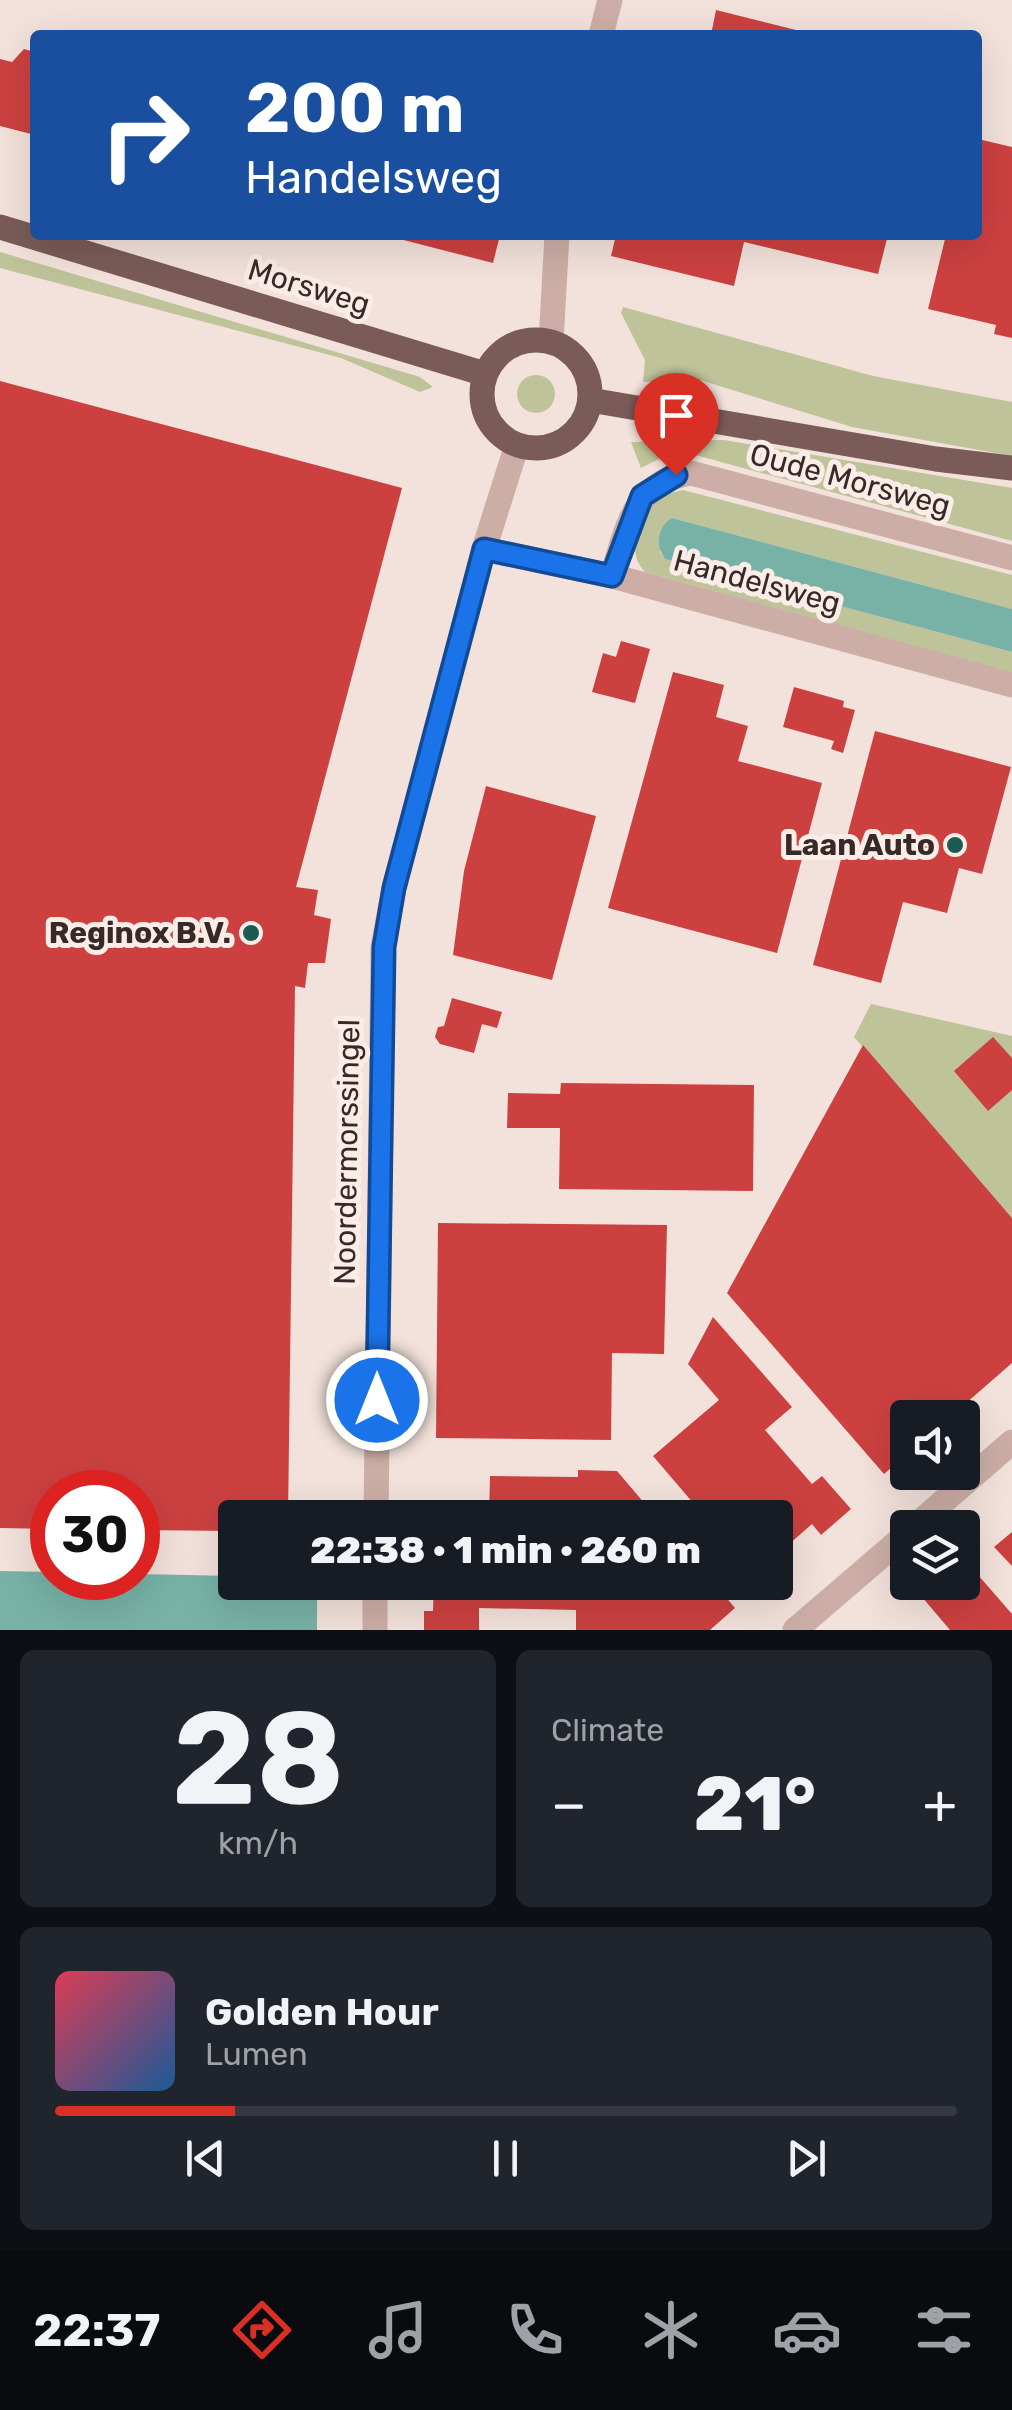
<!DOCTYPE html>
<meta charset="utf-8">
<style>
:root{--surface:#171b24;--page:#20242c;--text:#f1f3f6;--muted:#9ea1a6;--line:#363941;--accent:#d93025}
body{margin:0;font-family:Rubik,sans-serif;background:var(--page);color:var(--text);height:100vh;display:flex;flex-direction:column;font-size:38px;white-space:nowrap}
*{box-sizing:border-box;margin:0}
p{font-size:32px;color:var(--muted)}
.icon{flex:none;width:55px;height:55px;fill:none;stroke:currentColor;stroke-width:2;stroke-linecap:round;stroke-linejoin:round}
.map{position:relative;height:1630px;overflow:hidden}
.sheet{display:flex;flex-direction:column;gap:20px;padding:20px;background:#0d0f14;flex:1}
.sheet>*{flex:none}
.top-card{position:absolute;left:30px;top:30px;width:952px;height:210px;border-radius:10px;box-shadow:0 10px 40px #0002;background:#1a4fa0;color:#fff;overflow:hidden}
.tools{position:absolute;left:890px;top:1400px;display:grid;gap:20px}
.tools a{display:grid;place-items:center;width:90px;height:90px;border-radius:10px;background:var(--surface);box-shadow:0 10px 40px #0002;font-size:50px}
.speed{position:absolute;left:30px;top:1470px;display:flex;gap:20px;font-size:50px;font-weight:700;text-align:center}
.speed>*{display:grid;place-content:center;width:130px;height:130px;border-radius:50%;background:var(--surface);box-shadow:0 10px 40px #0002;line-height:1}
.speed .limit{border:15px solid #d22;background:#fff;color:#111}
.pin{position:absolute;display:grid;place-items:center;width:85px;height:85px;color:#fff;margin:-102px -42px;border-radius:50% 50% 50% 0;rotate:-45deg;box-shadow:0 0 10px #0007}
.pin .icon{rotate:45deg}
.me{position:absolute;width:110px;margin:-55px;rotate:0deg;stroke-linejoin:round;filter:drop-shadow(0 0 8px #0008)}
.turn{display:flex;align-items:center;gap:35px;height:210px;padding:0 50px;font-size:45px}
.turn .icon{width:130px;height:130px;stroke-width:2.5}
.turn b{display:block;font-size:70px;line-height:85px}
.big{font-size:75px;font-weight:800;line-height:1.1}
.sheet .widget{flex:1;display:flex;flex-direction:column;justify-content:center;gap:15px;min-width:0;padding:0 35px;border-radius:15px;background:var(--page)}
.sheet .dial{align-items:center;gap:0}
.dial b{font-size:130px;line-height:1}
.song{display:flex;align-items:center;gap:30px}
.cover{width:120px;height:120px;border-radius:15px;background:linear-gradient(135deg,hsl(350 70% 55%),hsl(210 70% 35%))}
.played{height:10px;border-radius:5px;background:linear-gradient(90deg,var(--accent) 20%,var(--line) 20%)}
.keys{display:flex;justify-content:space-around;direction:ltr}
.heat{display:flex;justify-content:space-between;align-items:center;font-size:55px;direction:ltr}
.sheet .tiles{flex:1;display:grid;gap:20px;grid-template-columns:1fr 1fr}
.widget:last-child{grid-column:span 2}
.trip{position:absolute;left:218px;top:1500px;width:575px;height:100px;border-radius:10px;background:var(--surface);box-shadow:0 10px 40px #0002;font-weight:800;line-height:100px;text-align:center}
.tab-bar{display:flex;height:160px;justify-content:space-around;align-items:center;background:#090b0e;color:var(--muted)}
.tab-bar .icon{width:70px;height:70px}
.tab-bar .active{color:var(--accent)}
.tab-bar b{font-size:45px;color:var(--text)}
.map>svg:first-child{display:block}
</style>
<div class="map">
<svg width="1012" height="1630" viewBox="0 0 1012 1630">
<rect width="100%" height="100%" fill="#f3e2db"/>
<g fill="#bec39a">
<path d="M0,252L420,377L433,387L420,392L341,358L0,268Z"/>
<path d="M623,307L873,376L1012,402V456L852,427L700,380L643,382L645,360L621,313Z"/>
<circle cx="536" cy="394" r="19"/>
<path d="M724,440L1012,488V541L677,450L641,468L631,442Z"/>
<path d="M683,490L1012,575V609L672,518L660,552L665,559L1012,652V673L645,572C629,556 633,529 646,509C653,497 670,493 683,490Z"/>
<path d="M871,1004L1012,1036V1218L854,1037Z"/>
</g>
<g fill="#78b2a7">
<path d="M672,518L1012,609V652L665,559C655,546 657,527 672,518Z"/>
<path d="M0,1571L52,1572V1578H138V1574L235,1576V1582L317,1583V1630H0Z"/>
</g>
<g fill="#cc4140">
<path d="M716,10L812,34V35H711Z"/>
<path d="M24,49L35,52V135L0,126V59L12,62Z"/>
<path d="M978,139L1012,147V338L994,334L996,325L928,309L946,235H978Z"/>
<path d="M384,235H500L493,263Z"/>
<path d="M616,235H888L878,274L744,242L734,286L611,256Z"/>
<path d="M0,381L402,488L296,887L318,890L314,915L331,919L325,963H308L305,988L295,986L288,1518H235V1531L138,1530V1492H52V1529L0,1528Z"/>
<path d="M621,641L650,649L635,703L592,692L603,653L616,657Z"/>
<path d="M673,672L724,685L716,717L748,726L738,761L822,783L777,953L608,908Z"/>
<path d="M794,687L844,701L843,707L855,710L843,753L831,749L834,741L783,727Z"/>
<path d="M875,731L1011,767L982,874L959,868L947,913L903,902L881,983L813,965Z"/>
<path d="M486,786L596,816L552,980L453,955L464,871Z"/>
<path d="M452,998L502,1012L497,1028L482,1024L474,1053L440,1044L435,1037L438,1027L444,1026Z"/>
<path d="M993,1037L1012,1058V1090L988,1111L954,1071Z"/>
<path d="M863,1045L1012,1218V1363L949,1418H908V1453L884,1474L727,1293Z"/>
<path d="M561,1083L754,1085L753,1191L559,1189L560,1128H507L508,1093L560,1094Z"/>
<path d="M438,1223L667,1225L664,1354L612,1353L611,1440L436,1438Z"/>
<path d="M713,1317L792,1407L765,1430L812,1484L822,1476L851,1509L821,1535L812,1524L779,1553L788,1563L775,1574V1518H706L653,1456L719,1400L688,1364Z"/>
<path d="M578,1470L617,1471L657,1518H489L490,1476L578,1477Z"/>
<path d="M1012,1532V1566L994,1547Z"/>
<path d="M965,1560L1012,1614V1630H950L922,1597L939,1582H962Z"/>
<path d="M434,1582H713L735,1608L710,1630H576V1610L479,1608V1630H424V1611H433Z"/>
</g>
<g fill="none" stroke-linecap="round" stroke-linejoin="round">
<g stroke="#ccaea6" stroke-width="25">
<path d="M601,35L610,0"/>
<path d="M551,342L557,235"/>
<path d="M484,549L612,576L1012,685"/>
<path d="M612,576C627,529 634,481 691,473L1012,558"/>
<path d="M376,1518L383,947L394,888L484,549L517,445"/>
<path d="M913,1528L1012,1442"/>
<path d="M375,1630V1582"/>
<path d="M795,1630L908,1533"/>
</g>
<g stroke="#7a5b57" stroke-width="25">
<path d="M0,227L485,374"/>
<circle cx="536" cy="394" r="54"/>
<path d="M590,400L936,459L1012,468"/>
</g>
</g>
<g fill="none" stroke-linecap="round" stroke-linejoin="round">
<defs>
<path id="route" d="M377,1400L384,947L394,888L484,549L612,576L642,496L676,475"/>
</defs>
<use href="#route" stroke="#114b97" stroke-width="25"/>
<use href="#route" stroke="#1a73e8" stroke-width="18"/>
</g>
<g fill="#1b5b51" stroke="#faede7" stroke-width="4">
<circle cx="955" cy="845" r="10"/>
<circle cx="251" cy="933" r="10"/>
</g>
<g text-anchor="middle" stroke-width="10" stroke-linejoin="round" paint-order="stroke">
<g font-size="30" fill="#372927" stroke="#faede7">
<text transform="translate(309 287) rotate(17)" y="10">Morsweg</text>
<text transform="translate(850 480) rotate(15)" y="10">Oude Morsweg</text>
<text transform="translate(757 582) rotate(15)" y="10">Handelsweg</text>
<text transform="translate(347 1152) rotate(-89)" y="10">Noordermorssingel</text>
</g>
<g font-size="30" font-weight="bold" fill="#372927" stroke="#faede7" text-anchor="end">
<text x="935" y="855">Laan Auto</text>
<text x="231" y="943">Reginox B.V.</text>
</g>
</g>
</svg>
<div class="tools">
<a><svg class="icon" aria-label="sound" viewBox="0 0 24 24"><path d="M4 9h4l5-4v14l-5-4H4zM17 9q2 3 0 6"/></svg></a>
<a><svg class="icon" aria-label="layers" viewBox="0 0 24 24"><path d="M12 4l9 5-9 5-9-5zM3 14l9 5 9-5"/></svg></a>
</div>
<div class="speed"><div class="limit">30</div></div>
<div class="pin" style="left:676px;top:475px;background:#d93025"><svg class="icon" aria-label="arrive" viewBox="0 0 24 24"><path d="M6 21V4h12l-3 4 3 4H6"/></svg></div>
<svg class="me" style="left:377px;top:1400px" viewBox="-20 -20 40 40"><circle r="17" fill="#1a73e8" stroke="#fff" stroke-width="3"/><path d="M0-11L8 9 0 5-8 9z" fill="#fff"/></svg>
<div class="trip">22:38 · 1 min · 260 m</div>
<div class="top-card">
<div class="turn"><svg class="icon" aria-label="right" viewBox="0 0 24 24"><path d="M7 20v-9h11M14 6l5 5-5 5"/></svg><div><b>200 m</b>Handelsweg</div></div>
</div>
</div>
<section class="sheet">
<div class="tiles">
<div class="widget dial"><b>28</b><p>km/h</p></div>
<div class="widget"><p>Climate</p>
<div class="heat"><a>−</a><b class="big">21°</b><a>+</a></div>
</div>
<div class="widget">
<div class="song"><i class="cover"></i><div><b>Golden Hour</b><p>Lumen</p></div></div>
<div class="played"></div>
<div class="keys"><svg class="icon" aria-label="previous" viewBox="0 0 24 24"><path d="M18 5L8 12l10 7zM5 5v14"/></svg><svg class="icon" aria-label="pause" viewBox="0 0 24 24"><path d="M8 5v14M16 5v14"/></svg><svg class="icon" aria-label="next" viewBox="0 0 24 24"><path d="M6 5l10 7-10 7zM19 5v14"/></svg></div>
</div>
</div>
</section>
<nav class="tab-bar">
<b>22:37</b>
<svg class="icon active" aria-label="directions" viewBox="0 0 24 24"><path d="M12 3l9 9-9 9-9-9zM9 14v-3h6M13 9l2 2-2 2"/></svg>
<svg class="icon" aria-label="music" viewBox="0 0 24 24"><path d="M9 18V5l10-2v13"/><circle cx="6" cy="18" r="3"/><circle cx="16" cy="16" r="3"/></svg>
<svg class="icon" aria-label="phone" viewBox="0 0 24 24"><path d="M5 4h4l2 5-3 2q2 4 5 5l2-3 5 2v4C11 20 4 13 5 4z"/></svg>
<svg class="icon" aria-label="climate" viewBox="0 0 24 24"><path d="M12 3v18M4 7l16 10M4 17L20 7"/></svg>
<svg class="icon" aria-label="car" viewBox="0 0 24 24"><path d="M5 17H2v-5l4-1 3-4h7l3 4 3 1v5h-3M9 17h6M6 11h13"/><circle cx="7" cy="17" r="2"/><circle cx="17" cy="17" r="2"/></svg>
<svg class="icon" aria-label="filters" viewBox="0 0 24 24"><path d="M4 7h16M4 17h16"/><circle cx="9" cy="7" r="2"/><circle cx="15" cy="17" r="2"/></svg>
</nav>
